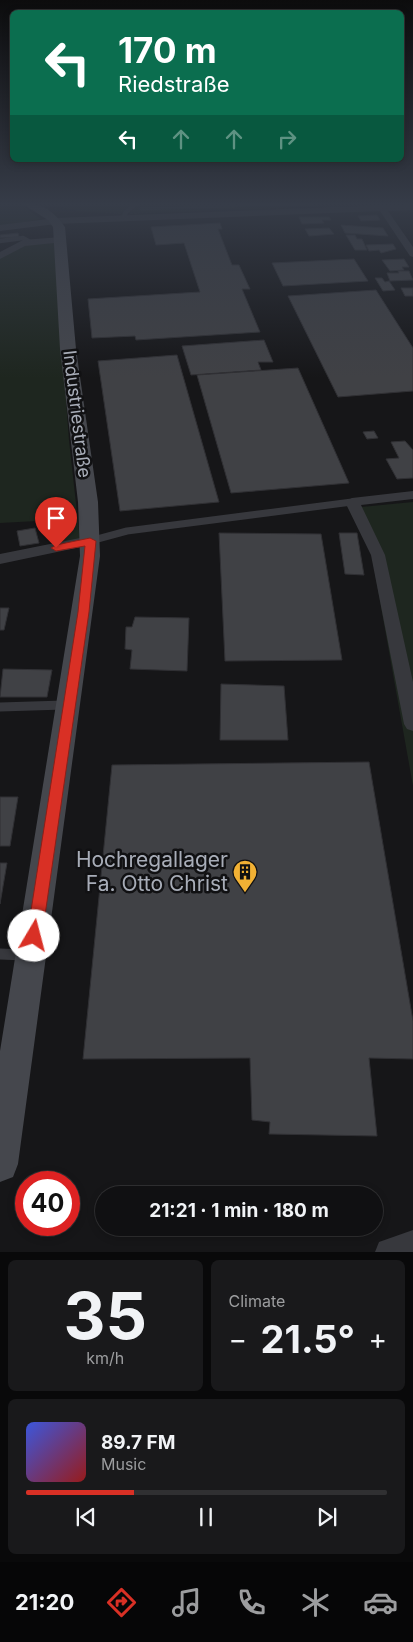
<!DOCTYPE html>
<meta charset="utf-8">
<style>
:root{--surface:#101012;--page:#19191b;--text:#f1f3f6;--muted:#9c9d9f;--line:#303032;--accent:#d93025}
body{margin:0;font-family:Inter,sans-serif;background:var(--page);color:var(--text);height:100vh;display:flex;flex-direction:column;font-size:19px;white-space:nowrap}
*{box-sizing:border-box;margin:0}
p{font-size:16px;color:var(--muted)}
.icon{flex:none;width:28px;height:28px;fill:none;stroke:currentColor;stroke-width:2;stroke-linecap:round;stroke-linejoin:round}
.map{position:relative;height:1252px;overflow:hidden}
.panel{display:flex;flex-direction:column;gap:8px;padding:8px;background:#09090a;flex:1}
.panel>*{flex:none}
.hud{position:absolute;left:10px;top:10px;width:394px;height:152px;border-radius:8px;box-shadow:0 2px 8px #0003,0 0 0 1px var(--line);background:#0b6e4f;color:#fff;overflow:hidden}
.speed{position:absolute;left:15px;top:1171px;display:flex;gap:10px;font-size:25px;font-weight:700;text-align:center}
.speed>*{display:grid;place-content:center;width:65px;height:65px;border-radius:50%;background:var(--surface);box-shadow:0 2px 8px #0003,0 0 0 1px var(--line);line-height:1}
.speed .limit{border:8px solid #d22;background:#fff;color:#111}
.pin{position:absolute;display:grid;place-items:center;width:42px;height:42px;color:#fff;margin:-51px -21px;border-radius:50% 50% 50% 0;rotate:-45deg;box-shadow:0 0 5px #0007}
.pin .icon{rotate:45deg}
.me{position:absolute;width:55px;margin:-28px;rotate:8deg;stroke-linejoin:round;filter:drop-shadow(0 0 4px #0008)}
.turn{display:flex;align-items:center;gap:18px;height:105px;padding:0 25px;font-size:22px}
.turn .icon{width:65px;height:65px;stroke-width:2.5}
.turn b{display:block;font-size:35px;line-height:42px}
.lanes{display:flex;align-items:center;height:48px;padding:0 25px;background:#0003;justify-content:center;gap:25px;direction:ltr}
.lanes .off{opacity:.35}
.big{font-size:38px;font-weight:700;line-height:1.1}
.panel .widget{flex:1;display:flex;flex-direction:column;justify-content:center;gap:8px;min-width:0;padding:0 18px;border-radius:8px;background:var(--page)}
.panel .dial{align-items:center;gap:0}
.dial b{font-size:65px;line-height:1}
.song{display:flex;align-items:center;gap:15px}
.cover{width:60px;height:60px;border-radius:8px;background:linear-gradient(135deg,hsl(230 70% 55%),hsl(0 70% 35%))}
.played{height:5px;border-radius:2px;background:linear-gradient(90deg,var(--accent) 30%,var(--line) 30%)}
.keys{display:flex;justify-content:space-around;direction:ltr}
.heat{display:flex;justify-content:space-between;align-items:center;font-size:28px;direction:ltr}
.panel .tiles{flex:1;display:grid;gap:8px;grid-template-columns:1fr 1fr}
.widget:last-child{grid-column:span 2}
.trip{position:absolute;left:95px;top:1186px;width:288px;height:50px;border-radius:25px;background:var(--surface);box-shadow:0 2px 8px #0003,0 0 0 1px var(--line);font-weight:700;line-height:50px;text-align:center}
.tabs{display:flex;height:80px;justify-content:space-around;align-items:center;background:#060607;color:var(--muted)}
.tabs .icon{width:35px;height:35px}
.tabs .selected{color:var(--accent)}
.tabs b{font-size:22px;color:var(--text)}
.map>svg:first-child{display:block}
</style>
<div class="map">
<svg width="413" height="1252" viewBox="0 0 413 1252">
<rect width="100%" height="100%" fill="#161618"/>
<g fill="#1e261f">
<path d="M0,203H19L41,219L0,227Z"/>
<path d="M47,203H135L121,214L78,211Z"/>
<path d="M139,203H317L318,206L129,214Z"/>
<path d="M54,242L69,440L80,540L64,543L62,538L37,521L0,523V258L20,246Z"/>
<path d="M413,502V786L371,551L351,508Z"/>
</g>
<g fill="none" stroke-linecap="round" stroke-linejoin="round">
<path stroke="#2c353c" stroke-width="3" d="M141,209L317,203"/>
</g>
<g fill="#404145" stroke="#303034">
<path d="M377,215L380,220L361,221L358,216Z"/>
<path d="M299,217H329L331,220H322L324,223L302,224Z"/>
<path d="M220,223L222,229H218L232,265H239L250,289H242L260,332L136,340L135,336L92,338L88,299L200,292L184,243L156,245L151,227Z"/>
<path d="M341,225L383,228L388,236L345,233Z"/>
<path d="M329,228L334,234L309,236L305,229Z"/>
<path d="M18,233L19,237L0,238V235Z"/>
<path d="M346,235H355L357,239H362L367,250H355Z"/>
<path d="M393,244L396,249L381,253L379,250L369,251L366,245Z"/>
<path d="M354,259L368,281L283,286L272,263Z"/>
<path d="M404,259L409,267H402L404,270L390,271L382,260Z"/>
<path d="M398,271H409L413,280L390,281L387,273H399Z"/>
<path d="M375,278H382L385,282L389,281L395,290L383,291Z"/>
<path d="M401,288H413V296H405Z"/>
<path d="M376,290L413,348V391L338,397L288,296Z"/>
<path d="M264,340L273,362H258L261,370L191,375L182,346Z"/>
<path d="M177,355L219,502L120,511L98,361Z"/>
<path d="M298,368L349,483L231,493L197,375Z"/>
<path d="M374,431L378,438L367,439L363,432Z"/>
<path d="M405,441L413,450V478L397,479L386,459L399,458L391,442Z"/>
<path d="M35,528L39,543L20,546L17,531Z"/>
<path d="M219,533L321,534L342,660L225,661Z"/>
<path d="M339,533H357L364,575L345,574Z"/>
<path d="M0,608H9L4,630H0Z"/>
<path d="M135,617L189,618L187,671L130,669L132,650L125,649L126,627H132Z"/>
<path d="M3,669L52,670L47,697H0Z"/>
<path d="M221,684L284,686L288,740H220Z"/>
<path d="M369,762L413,1021V1059L369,1058L377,1136L269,1134L270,1122L252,1120L250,1058L83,1059L112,765Z"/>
<path d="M0,797H18L10,846H0Z"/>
<path d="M0,863H7L0,904Z"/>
</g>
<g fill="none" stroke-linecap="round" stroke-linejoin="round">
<g stroke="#37383d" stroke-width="4.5">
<path d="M123,218L126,212L137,203"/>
<path d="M0,241L23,238L30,242"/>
</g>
<path stroke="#37383d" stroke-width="7" d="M90,541L127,531L352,502"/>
<path stroke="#37383d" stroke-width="9" d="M0,707L64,705"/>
<path stroke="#37383d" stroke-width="11" d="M0,954L25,955"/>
<g fill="#37383d" fill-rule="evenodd">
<path d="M413,204V210L388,211L413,247V257L410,256L380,211L56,224L0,231V225L56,218Z"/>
<path d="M61,237L66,240L64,242L25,246L0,259V252L23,240Z"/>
<path d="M413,491V499L361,505L385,555L413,682V731L407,729L404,724L371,555L345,502L352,498Z"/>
<path d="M90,536L97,541L95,544L0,564V554Z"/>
<path d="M413,1230V1252H375L379,1242Z"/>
</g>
<path fill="#45474d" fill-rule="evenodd" d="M21,203C41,202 54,211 65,227L76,349L98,502L100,556L18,1164L13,1177L0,1182V1051L80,556L78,502L60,349L53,227L48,220Z"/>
</g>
<linearGradient id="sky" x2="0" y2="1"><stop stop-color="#0c0c0d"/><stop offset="0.54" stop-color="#363c48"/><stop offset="1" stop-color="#363c48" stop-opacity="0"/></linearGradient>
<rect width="413" height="378" fill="url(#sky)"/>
<path fill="#d93025" stroke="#8d1f18" d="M90,538L96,541L89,612L42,936L40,941L34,943L29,941L27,936L78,612L85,546L56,551L51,548L56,545Z"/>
<defs>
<symbol id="building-pin" viewBox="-11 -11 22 30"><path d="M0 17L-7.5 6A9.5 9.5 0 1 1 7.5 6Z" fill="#f2b134" stroke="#111113"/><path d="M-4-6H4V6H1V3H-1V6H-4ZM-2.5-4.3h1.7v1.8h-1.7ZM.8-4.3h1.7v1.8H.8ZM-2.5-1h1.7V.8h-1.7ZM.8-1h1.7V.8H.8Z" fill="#111"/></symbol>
</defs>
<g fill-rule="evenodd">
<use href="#building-pin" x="231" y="858" width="28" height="38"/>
</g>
<g text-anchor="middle" stroke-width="5" stroke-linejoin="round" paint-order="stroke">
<g font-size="18" fill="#a8adb8" stroke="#111113">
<text transform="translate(77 414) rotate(83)" y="6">Industriestraße</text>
</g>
<g font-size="21" fill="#a8adb8" stroke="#111113" text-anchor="end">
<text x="228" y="867">Hochregallager<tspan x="228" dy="24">Fa. Otto Christ</tspan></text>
</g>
</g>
</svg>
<div class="speed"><div class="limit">40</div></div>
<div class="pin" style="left:56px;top:548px;background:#d93025"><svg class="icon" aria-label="arrive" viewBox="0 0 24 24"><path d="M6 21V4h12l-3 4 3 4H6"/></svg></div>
<svg class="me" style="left:34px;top:936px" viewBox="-20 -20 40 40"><circle r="19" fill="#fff"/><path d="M0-13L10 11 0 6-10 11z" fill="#d93025"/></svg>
<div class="trip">21:21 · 1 min · 180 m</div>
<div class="hud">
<div class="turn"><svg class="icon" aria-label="left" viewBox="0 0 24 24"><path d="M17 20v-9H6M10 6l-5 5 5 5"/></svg><div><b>170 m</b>Riedstraße</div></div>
<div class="lanes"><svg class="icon" aria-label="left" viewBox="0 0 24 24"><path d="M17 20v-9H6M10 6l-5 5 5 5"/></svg><svg class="icon off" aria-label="ahead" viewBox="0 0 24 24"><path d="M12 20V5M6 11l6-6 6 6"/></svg><svg class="icon off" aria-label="ahead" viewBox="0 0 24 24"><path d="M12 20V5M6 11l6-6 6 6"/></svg><svg class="icon off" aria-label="right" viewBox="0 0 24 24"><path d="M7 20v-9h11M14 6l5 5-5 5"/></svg></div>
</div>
</div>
<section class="panel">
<div class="tiles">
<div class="widget dial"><b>35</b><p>km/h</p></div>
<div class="widget"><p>Climate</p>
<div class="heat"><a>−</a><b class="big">21.5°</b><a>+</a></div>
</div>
<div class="widget">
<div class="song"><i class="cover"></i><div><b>89.7 FM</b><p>Music</p></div></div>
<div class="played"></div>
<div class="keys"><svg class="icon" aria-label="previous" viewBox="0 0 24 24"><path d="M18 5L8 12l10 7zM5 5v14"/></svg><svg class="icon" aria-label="pause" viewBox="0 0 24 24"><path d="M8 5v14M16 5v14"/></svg><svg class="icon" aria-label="next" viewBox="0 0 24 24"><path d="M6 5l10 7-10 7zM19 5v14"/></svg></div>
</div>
</div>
</section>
<nav class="tabs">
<b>21:20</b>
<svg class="icon selected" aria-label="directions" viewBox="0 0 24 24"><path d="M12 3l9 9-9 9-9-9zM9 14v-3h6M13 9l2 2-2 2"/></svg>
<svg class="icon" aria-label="music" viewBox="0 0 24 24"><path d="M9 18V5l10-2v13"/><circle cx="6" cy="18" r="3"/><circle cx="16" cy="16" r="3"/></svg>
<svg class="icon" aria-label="phone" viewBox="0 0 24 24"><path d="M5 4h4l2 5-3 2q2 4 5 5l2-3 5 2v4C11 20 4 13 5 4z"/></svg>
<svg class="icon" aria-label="climate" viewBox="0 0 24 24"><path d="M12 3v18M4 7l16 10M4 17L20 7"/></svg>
<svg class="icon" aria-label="car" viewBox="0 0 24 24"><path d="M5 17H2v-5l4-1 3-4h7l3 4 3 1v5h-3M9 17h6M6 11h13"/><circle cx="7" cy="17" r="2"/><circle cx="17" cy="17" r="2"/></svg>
</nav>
